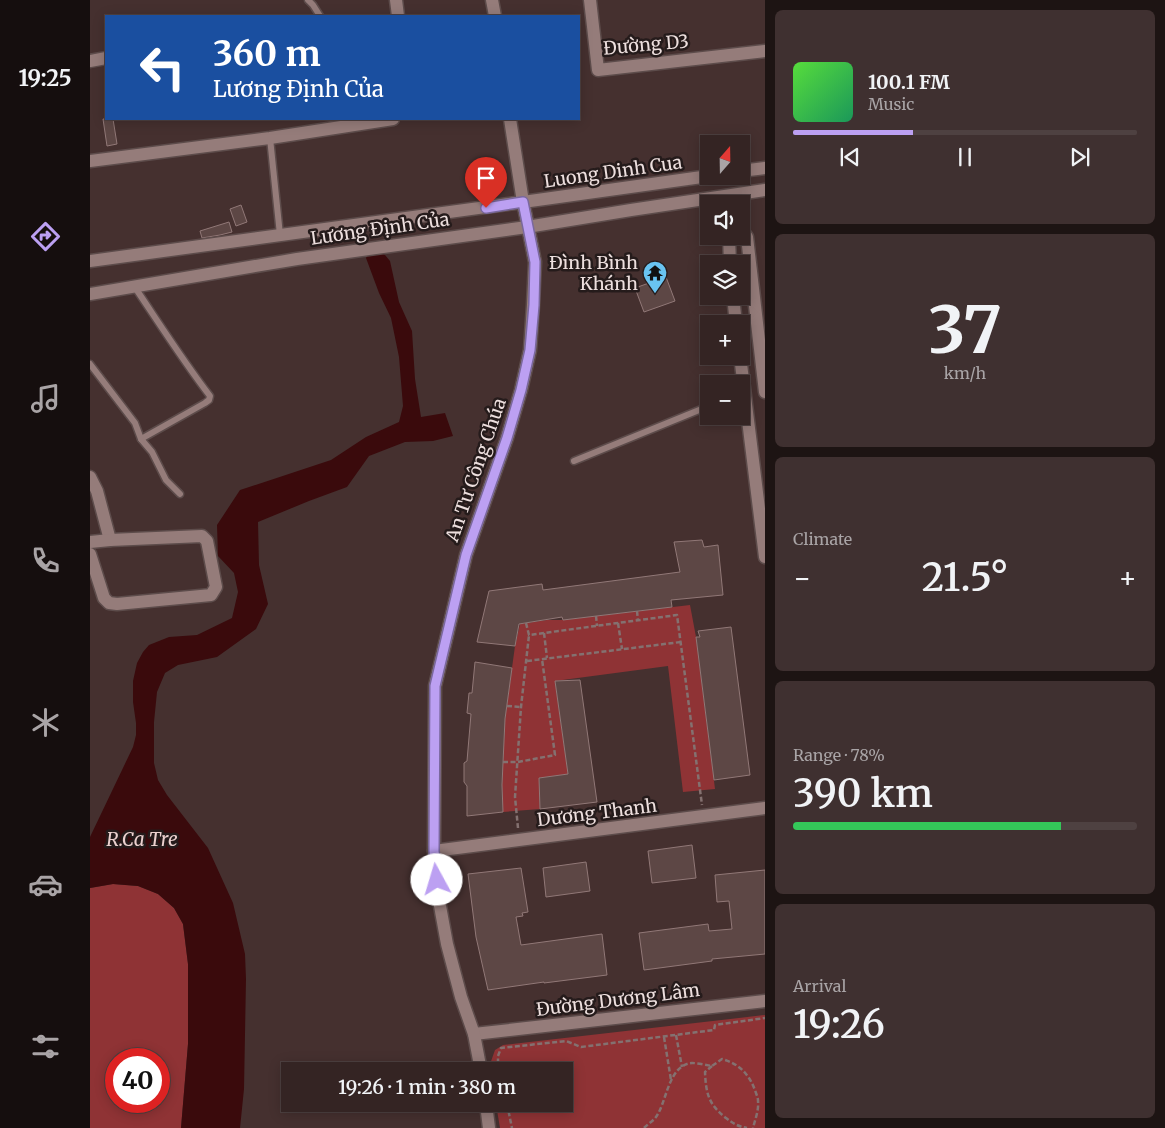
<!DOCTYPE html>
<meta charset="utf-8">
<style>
:root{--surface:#342423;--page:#3f3030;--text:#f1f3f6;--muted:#a9a4a6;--line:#4e4141;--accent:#bca0f2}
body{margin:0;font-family:Merriweather,serif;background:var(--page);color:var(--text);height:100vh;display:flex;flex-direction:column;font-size:19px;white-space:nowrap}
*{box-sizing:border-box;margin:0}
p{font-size:16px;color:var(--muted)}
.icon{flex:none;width:28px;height:28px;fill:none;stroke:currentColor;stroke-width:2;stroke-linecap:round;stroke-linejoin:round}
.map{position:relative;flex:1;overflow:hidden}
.drawer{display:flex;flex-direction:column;gap:10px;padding:10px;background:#1d1413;width:400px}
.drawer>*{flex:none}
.banner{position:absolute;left:15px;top:15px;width:475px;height:105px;border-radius:0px;box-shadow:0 2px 12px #0003,0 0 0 1px var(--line);background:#1a4fa0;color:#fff;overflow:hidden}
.needle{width:32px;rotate:20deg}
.buttons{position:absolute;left:610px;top:135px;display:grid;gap:10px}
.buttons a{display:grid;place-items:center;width:50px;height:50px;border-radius:0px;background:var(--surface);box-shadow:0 2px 12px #0003,0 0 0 1px var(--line);font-size:25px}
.speed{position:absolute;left:15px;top:1048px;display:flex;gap:10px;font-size:25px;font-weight:700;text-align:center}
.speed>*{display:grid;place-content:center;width:65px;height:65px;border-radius:50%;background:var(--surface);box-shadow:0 2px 12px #0003,0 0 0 1px var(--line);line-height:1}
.speed .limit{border:8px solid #d22;background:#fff;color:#111}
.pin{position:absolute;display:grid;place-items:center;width:42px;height:42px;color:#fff;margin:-51px -21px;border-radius:50% 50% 50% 0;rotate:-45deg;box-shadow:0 0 5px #0007}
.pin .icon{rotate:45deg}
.me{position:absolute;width:55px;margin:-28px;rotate:354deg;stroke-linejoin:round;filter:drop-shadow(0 0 4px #0008)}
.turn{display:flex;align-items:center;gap:18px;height:105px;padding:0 25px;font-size:22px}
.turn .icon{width:65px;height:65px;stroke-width:2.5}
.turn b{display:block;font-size:35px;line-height:42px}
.big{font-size:38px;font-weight:600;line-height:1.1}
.drawer .widget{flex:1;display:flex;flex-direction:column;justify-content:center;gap:8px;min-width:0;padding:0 18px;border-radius:8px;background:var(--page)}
.drawer .dial{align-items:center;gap:0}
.dial b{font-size:65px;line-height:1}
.song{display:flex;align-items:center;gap:15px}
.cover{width:60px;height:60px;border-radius:8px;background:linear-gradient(135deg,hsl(110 70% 55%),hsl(150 70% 35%))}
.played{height:5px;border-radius:2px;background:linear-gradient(90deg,var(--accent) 35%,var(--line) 35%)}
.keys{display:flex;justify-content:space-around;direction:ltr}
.heat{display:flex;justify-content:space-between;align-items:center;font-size:28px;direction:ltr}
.charge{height:8px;border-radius:4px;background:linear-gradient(90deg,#34c759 78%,var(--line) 0)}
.trip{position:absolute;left:191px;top:1062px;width:292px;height:50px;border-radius:0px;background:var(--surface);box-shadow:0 2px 12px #0003,0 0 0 1px var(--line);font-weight:600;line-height:50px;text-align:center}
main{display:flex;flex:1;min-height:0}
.menu{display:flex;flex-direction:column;width:90px;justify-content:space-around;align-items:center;background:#150e0e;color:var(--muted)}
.menu .icon{width:35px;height:35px}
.menu .current{color:var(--accent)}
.menu b{font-size:22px;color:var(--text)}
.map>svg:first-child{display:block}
</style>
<main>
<nav class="menu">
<b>19:25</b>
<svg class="icon current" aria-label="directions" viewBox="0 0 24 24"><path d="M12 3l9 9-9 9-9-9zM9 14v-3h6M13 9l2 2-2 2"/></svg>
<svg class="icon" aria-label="music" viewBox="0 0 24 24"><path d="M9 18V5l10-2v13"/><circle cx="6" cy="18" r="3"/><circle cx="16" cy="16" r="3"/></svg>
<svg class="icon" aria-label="phone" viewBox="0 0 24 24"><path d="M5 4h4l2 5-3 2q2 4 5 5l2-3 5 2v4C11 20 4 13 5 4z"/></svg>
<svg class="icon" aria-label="climate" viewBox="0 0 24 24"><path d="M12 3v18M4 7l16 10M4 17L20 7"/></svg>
<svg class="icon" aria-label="car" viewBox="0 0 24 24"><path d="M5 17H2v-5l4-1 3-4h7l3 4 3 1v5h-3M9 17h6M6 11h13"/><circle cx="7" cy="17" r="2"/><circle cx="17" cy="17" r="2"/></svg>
<svg class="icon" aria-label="filters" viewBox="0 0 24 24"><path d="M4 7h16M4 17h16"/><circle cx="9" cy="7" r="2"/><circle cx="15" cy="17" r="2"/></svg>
</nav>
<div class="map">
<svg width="675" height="1128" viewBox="0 0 675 1128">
<rect width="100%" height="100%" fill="#45302f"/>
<g fill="#8f3335" fill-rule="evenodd">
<path d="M600,605L606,637L625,789L593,792L578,666L465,681L478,774L449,778L450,809L413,812L412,785L415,719L425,646L430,624L457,620H473Z"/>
<path d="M23,884L48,886L68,894L84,908L93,924L98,964V1044L91,1128H0V888ZM26,1059H69V1101H26Z"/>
<path d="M675,1015V1128H410L406,1104H475V1071H400L399,1067L405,1050L413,1045Z"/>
</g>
<path fill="#3a0a0c" d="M280,251H287L295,255L300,261L309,302L322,331L325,379L331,417L355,413L363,436L343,441L315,442L279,456L257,487L219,501L168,522L169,565L178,604L166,629L127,657L88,665L75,673L67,692L64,722V763L68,780L77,795L118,848L143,903L155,954L156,979L154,1089L150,1128H91L98,1044V964L93,924L84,908L68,894L48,886L23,884L0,888V837L43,747L46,735V723L43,702V681L47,663L53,652L59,645L79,637L107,635L142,618L148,592L144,573L128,556L127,525L150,490L241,460L276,437L309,422L313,406L309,357L301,318L289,293L276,258Z"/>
<g fill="#5d4745" stroke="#917877">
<path d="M13,119H23L27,144L17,146Z"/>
<path d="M151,205L157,222L146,226L140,209Z"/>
<path d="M139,222L142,232L130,235L112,238L110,231Z"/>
<path d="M576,277L585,301L554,312L545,288Z"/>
<path d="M612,540L614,547L628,545L633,595L581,600L582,607L473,620L472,617L429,624L425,646L387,642L399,591L452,584L453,590L590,572L584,542Z"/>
<path d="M641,627L660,775L624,780L606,637H610L608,631Z"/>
<path d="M385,662L422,668L415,719L412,785L413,812L377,816V786L374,782V763L377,761L381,714L377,713L379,693H382Z"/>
<path d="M490,680L507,802L450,809L449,778L478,774L465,681Z"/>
<path d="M602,845L606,878L562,883L558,851Z"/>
<path d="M496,862L500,891L456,897L453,868Z"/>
<path d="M431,868L438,912L432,913L433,916L426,917L431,945L512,934L517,975L454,983V982L398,990L386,937L378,874Z"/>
<path d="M675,870V954L622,959V961L554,970L549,933L618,924L619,931L642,929L639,901L627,902L625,875Z"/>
</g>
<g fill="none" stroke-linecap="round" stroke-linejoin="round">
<defs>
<g id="service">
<path d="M218,0L223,5L230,16"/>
<path d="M180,138L190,235"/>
<path d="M44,286C69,323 93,361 120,396L119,400L115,403L51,439"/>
<path d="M0,364L45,423L51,439L62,452L76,480L90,494"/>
<path d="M484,461L619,406"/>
</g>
<g id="minor">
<path d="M306,0L308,16"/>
<path d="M402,0L405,16"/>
<path d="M500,0L508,70L675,51"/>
<path d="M0,61L16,58"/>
<path d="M420,119L433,202"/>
<path d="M0,161L180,138L303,119"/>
<path d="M0,477L7,491L20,540"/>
<path d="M0,542L20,540L112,536L117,541L126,587L121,595L27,604L19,603L14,598L0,554"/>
<path d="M344,851L675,808"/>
<path d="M384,1034L675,1001"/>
</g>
<g id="tertiary">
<path d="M651,229L657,237L675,392"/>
<path d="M639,236L640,264"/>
<path d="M643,296L646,324"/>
<path d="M650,356L675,557"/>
<path d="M391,1071L384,1034L371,997L357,944L348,895L344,851L345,686L376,555L417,438L431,390L440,350L443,305L445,262L433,202"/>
<path d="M396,1104L399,1128"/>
</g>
<g id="secondary">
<path d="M651,171L675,168"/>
<path d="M0,261L433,202L619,176"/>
<path d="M0,294L207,259L437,227L541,210L675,190"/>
</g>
</defs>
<use href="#service" stroke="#5d4c4b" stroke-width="9"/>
<use href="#minor" stroke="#5d4c4b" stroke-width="15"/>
<use href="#tertiary" stroke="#5d4c4b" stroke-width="15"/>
<use href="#secondary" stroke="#5d4c4b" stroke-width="15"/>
<g stroke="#847170" stroke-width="2.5" stroke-dasharray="5 2.5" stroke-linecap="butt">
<path d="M547,611L548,621"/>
<path d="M506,616L507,626"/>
<path d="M436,623L439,635L587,615L612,805"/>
<path d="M528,623L532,649"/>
<path d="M454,633L457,658"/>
<path d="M437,661L591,642"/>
<path d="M417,706L431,707"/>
<path d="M413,762H428L465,755L452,659"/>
<path d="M428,828L425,797L431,707L439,635"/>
<path d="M586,1035L592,1067"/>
<path d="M574,1037L581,1080"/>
<path d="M622,1066L615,1072C616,1093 618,1104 636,1118C644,1124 647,1126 657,1128"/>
<path d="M408,1071V1056L411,1048L476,1041L491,1047L624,1030L625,1025L675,1018"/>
<path d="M417,1104L422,1128"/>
<path d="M554,1128C558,1124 563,1121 566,1117C577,1102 578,1065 602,1063C608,1063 616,1065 622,1066L632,1059C650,1064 660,1075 666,1093C667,1096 668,1098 668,1101C669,1110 665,1120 663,1128"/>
</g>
<use href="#service" stroke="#957c7a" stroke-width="6"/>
<use href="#minor" stroke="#957c7a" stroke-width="12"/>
<use href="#tertiary" stroke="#957c7a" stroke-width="12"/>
<use href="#secondary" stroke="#957c7a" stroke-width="12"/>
</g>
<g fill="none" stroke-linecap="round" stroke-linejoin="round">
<defs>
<path id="route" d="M347,880L344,851L345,686L376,555L417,438L431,390L440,350L444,305L445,262L433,202L396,208"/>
</defs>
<use href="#route" stroke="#7a689d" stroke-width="12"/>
<use href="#route" stroke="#bca0f2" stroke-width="9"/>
</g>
<defs>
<symbol id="temple-pin" viewBox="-11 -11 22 30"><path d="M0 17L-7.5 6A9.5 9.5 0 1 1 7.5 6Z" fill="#69c3f1" stroke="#251b1b"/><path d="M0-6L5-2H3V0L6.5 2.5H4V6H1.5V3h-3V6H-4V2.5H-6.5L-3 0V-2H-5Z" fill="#111"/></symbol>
</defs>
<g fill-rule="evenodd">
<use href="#temple-pin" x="551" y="259" width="28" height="38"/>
</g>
<g text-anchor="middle" stroke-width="5" stroke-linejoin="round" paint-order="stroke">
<g font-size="18" fill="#eddfde" stroke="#251b1b">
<text transform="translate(556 45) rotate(-5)" y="6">Đường D3</text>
<text transform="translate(523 172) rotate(-8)" y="6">Luong Dinh Cua</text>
<text transform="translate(290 229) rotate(-8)" y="6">Lương Định Của</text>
<text transform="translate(386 470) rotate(-71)" y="6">An Tư Công Chúa</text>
<text transform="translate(507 813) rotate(-7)" y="6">Dương Thanh</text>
<text transform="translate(528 1000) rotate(-7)" y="6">Đường Dương Lâm</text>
</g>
<g font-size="18" fill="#eddfde" stroke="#251b1b" text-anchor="end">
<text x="548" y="269">Đình Bình<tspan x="548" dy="21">Khánh</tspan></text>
</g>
<g font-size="19" font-style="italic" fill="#ecd1cf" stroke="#251b1b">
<text x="52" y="846">R.Ca Tre</text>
</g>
</g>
</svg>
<div class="buttons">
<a><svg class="needle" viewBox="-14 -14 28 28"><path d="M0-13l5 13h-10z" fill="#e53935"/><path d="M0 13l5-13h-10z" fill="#a9a4a6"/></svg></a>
<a><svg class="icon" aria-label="sound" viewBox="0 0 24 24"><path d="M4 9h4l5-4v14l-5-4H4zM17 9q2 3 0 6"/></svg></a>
<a><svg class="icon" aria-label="layers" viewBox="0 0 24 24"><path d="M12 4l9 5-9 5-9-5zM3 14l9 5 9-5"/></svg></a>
<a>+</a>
<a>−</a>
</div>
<div class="speed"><div class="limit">40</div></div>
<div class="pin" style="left:396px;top:208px;background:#d93025"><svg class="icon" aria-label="arrive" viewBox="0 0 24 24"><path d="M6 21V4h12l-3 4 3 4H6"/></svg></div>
<svg class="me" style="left:347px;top:880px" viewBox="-20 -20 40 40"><circle r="19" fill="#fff"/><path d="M0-13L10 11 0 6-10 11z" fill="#bca0f2"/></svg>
<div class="trip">19:26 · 1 min · 380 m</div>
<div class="banner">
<div class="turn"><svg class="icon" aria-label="left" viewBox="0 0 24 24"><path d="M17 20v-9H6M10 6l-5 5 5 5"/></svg><div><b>360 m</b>Lương Định Của</div></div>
</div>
</div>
<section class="drawer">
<div class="widget">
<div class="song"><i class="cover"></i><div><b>100.1 FM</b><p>Music</p></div></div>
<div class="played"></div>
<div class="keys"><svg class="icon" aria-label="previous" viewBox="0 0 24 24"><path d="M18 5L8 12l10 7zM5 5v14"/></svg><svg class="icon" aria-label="pause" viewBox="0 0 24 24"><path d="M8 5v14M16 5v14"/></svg><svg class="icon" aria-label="next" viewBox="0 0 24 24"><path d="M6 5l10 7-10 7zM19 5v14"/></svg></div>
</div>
<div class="widget dial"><b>37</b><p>km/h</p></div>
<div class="widget"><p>Climate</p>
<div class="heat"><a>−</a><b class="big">21.5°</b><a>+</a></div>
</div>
<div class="widget"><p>Range · 78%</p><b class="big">390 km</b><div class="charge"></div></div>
<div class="widget"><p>Arrival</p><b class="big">19:26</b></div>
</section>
</main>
